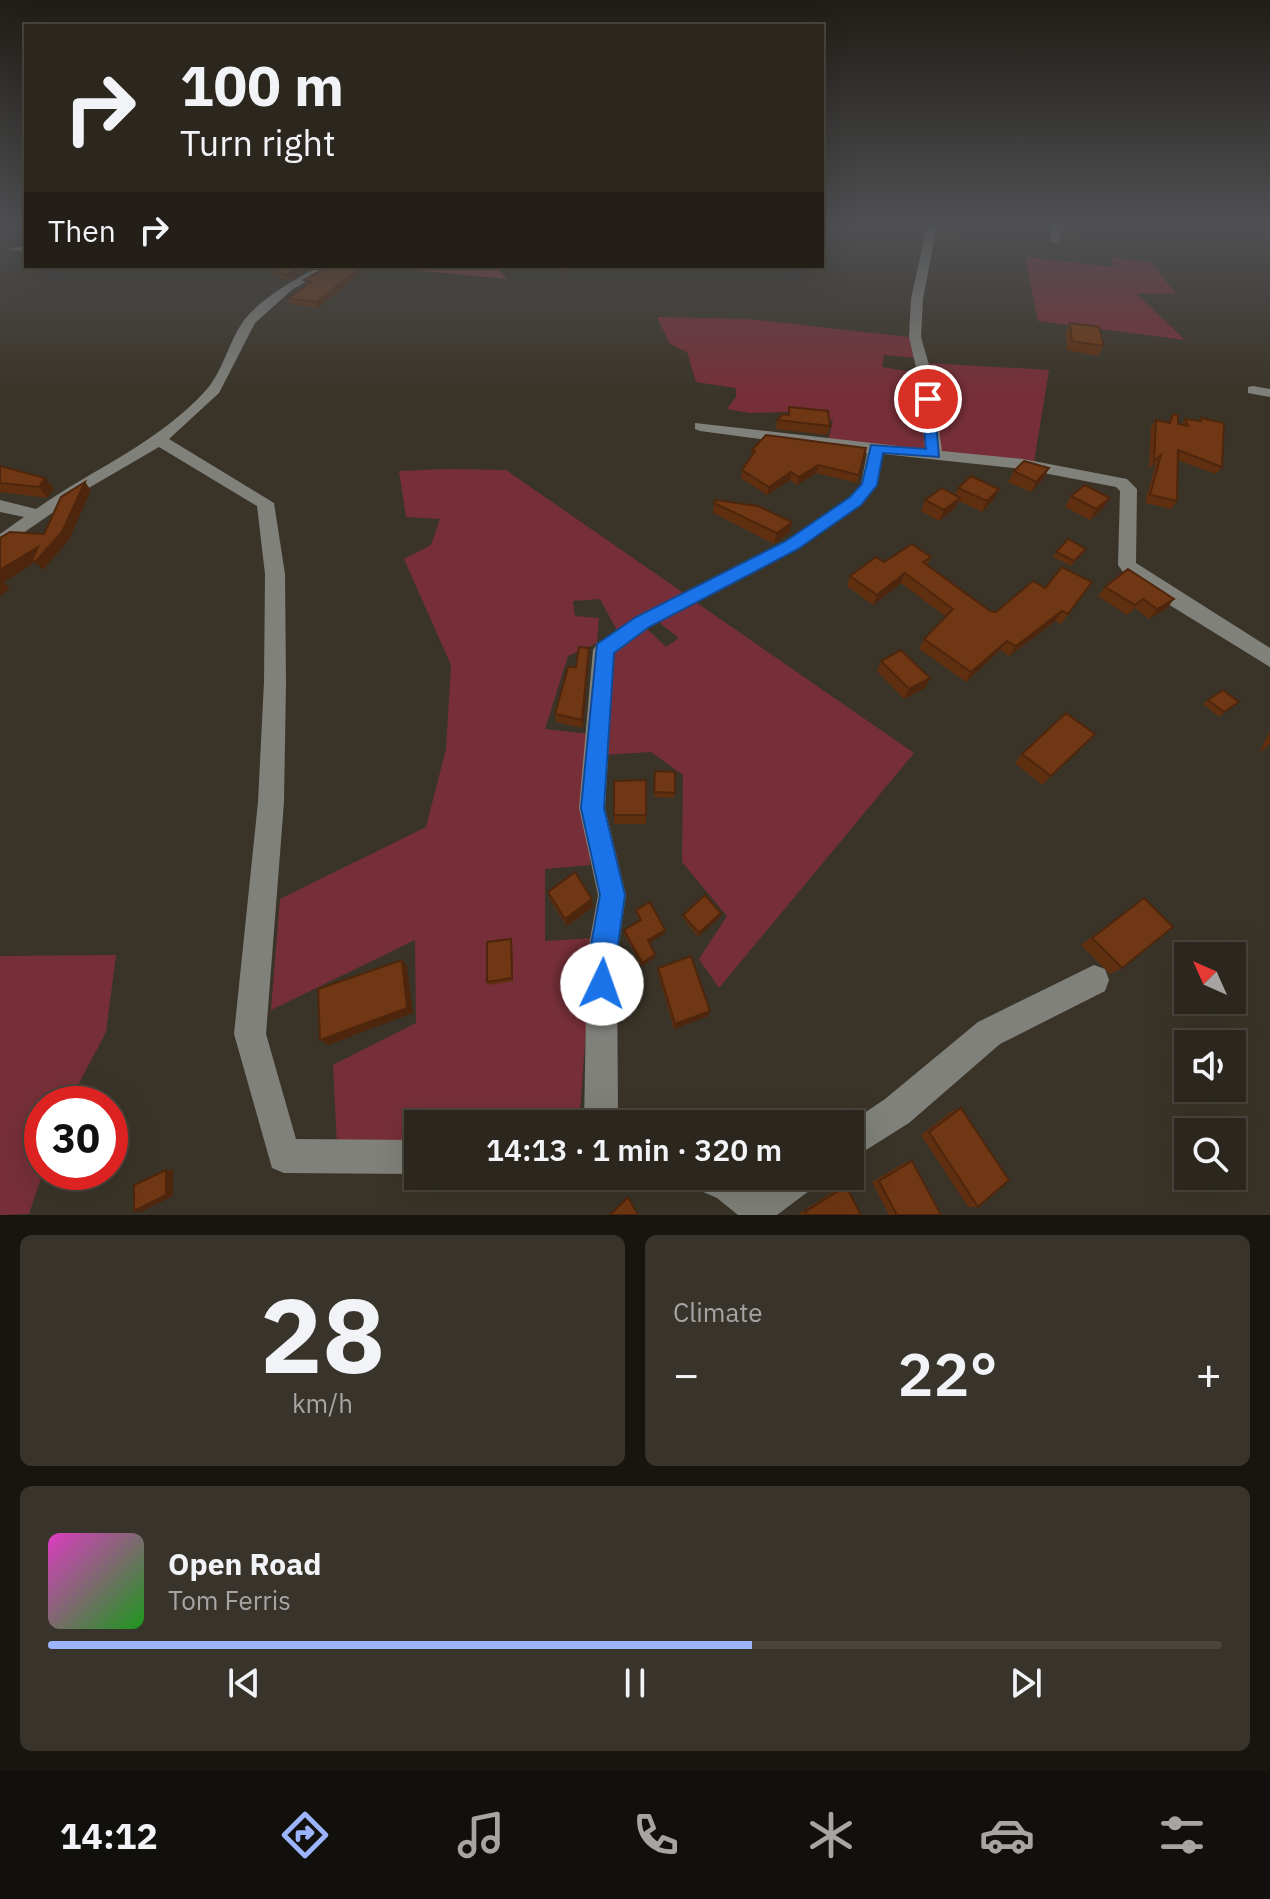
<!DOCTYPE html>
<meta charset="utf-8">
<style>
:root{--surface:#2c271e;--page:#38332b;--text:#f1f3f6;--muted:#a6a5a4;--line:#48443c;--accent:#9cb4fd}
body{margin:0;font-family:"IBM Plex Sans",sans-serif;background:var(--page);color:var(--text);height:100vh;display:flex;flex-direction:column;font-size:30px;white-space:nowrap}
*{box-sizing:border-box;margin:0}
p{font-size:26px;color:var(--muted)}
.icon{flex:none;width:44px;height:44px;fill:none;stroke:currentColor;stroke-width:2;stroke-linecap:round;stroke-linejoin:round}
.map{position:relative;height:1215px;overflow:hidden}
.panel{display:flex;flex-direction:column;gap:20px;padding:20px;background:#181510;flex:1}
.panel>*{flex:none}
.banner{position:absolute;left:24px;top:24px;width:800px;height:244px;border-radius:0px;box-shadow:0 8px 32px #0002,0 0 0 2px var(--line);background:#2c271e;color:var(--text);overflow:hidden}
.needle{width:52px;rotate:315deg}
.tools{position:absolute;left:1174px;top:942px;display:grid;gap:16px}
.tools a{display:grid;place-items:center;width:72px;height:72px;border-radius:0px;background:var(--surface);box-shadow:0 8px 32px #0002,0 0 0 2px var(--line);font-size:40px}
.speed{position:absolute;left:24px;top:1086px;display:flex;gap:16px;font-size:40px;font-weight:700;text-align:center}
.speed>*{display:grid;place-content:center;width:104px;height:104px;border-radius:50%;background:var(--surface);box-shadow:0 8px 32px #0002,0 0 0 2px var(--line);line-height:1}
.speed .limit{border:12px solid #d22;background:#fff;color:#111}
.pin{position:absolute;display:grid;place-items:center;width:68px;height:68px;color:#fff;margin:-34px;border:4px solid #fff;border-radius:50%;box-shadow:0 2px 8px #0007}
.me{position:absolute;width:88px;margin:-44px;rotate:3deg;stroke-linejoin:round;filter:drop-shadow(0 0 6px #0008)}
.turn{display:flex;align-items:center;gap:28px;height:168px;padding:0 24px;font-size:36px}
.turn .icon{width:104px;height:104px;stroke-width:2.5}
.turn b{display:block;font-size:56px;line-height:68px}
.then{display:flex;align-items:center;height:76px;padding:0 24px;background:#0003;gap:16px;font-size:30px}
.big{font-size:60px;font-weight:600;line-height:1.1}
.panel .tile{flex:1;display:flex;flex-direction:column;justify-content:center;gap:12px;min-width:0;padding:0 28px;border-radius:12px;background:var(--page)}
.panel .dial{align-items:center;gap:0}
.dial b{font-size:104px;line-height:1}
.song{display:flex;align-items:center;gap:24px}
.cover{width:96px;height:96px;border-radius:12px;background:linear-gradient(135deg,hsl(310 70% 55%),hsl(120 70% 35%))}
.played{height:8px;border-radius:4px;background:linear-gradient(90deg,var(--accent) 60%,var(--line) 60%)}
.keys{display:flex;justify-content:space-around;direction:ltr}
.heat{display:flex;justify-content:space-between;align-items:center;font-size:44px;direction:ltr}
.panel .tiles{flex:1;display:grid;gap:20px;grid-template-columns:1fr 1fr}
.tile:last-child{grid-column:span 2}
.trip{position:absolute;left:404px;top:1110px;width:460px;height:80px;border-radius:0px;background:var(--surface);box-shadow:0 8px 32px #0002,0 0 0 2px var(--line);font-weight:600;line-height:80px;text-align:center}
.menu{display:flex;height:128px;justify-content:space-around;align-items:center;background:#12100c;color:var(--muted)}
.menu .icon{width:56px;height:56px}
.menu .selected{color:var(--accent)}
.menu b{font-size:36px;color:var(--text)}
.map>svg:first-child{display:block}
</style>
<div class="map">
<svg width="1270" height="1215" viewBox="0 0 1270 1215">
<rect width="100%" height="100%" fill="#3a3428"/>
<g fill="#762f38">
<path d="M1025,257L1114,267L1112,257L1152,263L1176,294L1136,293L1185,340L1038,321Z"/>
<path d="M657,317L748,319L909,337L918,358L884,355L882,367L920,373L932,453L828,441L833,420L787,412L750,413L727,409L736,397V388L696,382L687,352L670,344Z"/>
<path d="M926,363L1049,370L1034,462L937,453Z"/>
<path d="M448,469L506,470L685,594L618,632L600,599L573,601L575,616L599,618L597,643L568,656L545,729L590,734V865L545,869V941L593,938L579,1124H418V1141L337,1146L333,1065L416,1023L415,940L271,1010L280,899L426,827L446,749L451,665L404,559L431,545L440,519L406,517L399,471Z"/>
<path d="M694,601L914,753L719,988L699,959L727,916L682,862L683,775L651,752L601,755L615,647L645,627L666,647L679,638L656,620Z"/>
<path d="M116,955L106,1032L68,1104H42L43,1172L29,1214L0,1215V956Z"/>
</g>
<path fill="#943f4a" d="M371,266H495L507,279Z"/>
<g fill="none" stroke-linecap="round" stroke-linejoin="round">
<g fill="#80817b" fill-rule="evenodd">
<path d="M927,225H937L923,299L921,337L931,372L942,451L1023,459L1127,479L1137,489L1136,563L1270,648V667L1129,580L1118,565L1120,491L1116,487L1023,469L883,454L877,485L862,505L798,549L650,627L614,654L605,808L626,895L617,956L618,1124H584L587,956L598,895L579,808L593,650L597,644L636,617L786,541L850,497L861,484L867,453L700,431L695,429V423L925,449L917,372L909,337L911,299Z"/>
<path d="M1052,225H1062L1059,243L1050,241Z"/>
<path d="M26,246V252L7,249Z"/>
<path d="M320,266H334L293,289L255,323L219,393L169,439L274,503L285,574L286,682L284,802L266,1034L296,1139L418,1140V1174L284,1173L272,1168L234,1034L258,802L264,682L265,574L257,506L159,447L87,489L0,549V534L24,517L0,512V500L36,509C93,469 160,442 207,389C224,369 229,340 245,319C264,296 294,280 320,266Z"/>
<path d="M1253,386L1270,389V397L1248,393V387Z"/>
<path d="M1094,965L1105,969L1109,980L1105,991L1000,1044L909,1123L850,1160L848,1124L885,1099L978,1022Z"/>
<path d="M689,1176H746L758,1184L770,1176H818L813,1188L777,1215H738L717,1198L694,1188Z"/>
</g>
</g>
<g fill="#5f2f10">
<path d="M940,225H958L959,235L957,241L937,239Z"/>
<path d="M1064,225H1083L1081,229L1078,228L1075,236L1063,235Z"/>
<path d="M1102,225H1150L1141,229Z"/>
<path d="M278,266H315L288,281L273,275L271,270Z"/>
<path d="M329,266L318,308L290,304L288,298L306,285L304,280Z"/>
<path d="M1070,323L1104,346L1098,356L1067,350L1066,333Z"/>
<path d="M789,407L830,426L827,435L776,429L777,420L788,415Z"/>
<path d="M1173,414L1178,424L1181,425L1185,419L1199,421L1201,418L1222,467L1216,474L1177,460V501L1171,509L1145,503L1156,463L1149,468L1151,427L1156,420L1168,422Z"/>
<path d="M766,435L859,475L857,483L816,473L797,485L790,480L767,495L741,478L742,470L751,457L752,450Z"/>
<path d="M0,466L54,488L47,498L0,492Z"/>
<path d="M1049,468L1043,479L1031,492L1008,482L1014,471Z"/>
<path d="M958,488L994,499L982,512L959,501L955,508L939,521L921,511L925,500L955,495Z"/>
<path d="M1071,496L1110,498L1103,508L1090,520L1065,507Z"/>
<path d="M714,503L790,532L774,544L713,513Z"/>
<path d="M1086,549L1071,566L1053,557L1056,552Z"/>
<path d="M931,557L927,566L990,611L996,612L1045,588L1092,582L1061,624L1055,621L1009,656L1000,650L966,682L919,649L924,639L946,617L901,583L873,605L847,586L850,576L884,562Z"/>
<path d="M1105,587L1174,599L1166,609L1149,619L1135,608L1127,615L1098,596Z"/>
<path d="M589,648V656L583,728L556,722L555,714L576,667Z"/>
<path d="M881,661L925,688L904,699L877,671Z"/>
<path d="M1208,700L1239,702L1219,717L1203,704Z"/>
<path d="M1270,731V744L1261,752L1260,751Z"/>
<path d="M1095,734L1042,785L1015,763L1022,754Z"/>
<path d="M655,771L675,772L674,798L654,797Z"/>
<path d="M646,780V824H614V815Z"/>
<path d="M548,892L593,907L567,926L550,900Z"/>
<path d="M1144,898L1122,968L1110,974L1081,945Z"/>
<path d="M636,910L665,930V933L649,943L655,954V957L642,966L624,934V930L640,921L636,914Z"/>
<path d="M721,913L720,917L698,937L683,918V915Z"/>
<path d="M511,939L512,942L513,981L489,985L487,982Z"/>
<path d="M658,968L710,1011L708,1016L674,1029L658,974Z"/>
<path d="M961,1108L978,1207H968L921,1135L952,1111Z"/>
<path d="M912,1161L941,1215H889L872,1182L904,1163Z"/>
<path d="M846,1186L861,1215H801L800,1213L840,1187Z"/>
</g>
<g fill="#4e260d">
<path d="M303,266H315L288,281L286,275Z"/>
<path d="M363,266H371L318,308L316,302Z"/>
<path d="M572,266H593L563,273L562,268Z"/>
<path d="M818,465L816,473L797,485L799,477Z"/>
<path d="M1049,468L1043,479L1031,492L1036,482Z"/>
<path d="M791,472L790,480L767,495L769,487Z"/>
<path d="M45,478L54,488L47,498L39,487Z"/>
<path d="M85,482L91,490L69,540L43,570L32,560L34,563L4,582L10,589L0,596V570L38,547Z"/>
<path d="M999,489L994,499L982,512L987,501Z"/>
<path d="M960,498L955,508L939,521L944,510Z"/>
<path d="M1110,498L1103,508L1090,520L1096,509Z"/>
<path d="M792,522L790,532L774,544L777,533Z"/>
<path d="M905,573L901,583L873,605L877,595Z"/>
<path d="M1174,599L1166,609L1149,619L1157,609Z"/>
<path d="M1062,611L1055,621L1009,656L1016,646Z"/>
<path d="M1007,641L1000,650L966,682L971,672Z"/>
<path d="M589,648V656L583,728L582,720Z"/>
<path d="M930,678L925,688L904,699L909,689Z"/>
<path d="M592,899L593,907L567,926L565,919Z"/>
<path d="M721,913L720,917L698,937L699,933Z"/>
<path d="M665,930V933L648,944V940Z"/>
<path d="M511,939L512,942L513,981L512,978Z"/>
<path d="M655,954V957L642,966V963Z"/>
<path d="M402,960L407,966L413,1013L328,1045L320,1040Z"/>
<path d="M710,1011L708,1016L674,1029L675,1024Z"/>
<path d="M166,1170H173V1196L141,1212L134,1211Z"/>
</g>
<g fill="#6f3713" stroke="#4e260d" stroke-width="2">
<path d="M940,225H958L959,235L939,233Z"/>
<path d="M1067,225H1078V229L1067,227Z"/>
<path d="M278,266H303L286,275L271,270Z"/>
<path d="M329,266H363L316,302L288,298L312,282L304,280Z"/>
<path d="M1070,323L1099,327L1104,346L1072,341Z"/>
<path d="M789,407L828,411L830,426L777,420L783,414L789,415Z"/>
<path d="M1173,414L1178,415V424L1188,426L1185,419L1201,421V418L1224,423L1222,467L1178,450L1177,501L1150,495L1161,455L1154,461L1156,420L1170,423Z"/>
<path d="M766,435L866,448L859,475L818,465L799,477L791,472L769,487L742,470L755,451L752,450Z"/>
<path d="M1024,461L1049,468L1036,482L1014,471Z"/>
<path d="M0,466L45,478L39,487L0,483Z"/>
<path d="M971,476L999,489L987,501L958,488Z"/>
<path d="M85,482L62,532L35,562L32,560L38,547L0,570V538L10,532L44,534L61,497Z"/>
<path d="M1085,485L1110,498L1096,509L1071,496Z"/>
<path d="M942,488L960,498L944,510L925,500Z"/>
<path d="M715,500L758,506L792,522L777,533L714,503Z"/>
<path d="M1068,539L1086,549L1074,561L1056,552Z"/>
<path d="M912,544L931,557L923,562L990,611L996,612L1033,581L1045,588L1062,567L1092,582L1068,614L1062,611L1016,646L1007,641L971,672L924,639L953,609L905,573L877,595L850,576L876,557L884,562Z"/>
<path d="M1128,569L1174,599L1157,609L1143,599L1135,605L1105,587Z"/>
<path d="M579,647L589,648L582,720L555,714L568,667H576Z"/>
<path d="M901,650L930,678L909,689L881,661Z"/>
<path d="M1223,690L1239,702L1224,712L1208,700Z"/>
<path d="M1066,713L1095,734L1051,776L1022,754Z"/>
<path d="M655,771L675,772V793L654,792Z"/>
<path d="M646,780V815H614V781Z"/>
<path d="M575,872L592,899L565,919L548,892Z"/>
<path d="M705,895L721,913L699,933L683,915Z"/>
<path d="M1144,898L1173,927L1122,968L1092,938Z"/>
<path d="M650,902L665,930L648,940L655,954L642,963L624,930L641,920L636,910Z"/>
<path d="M511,939L512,978L487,982V942Z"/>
<path d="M691,956L710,1011L675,1024L658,968Z"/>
<path d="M402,960L407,1008L320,1040L318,989Z"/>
<path d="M961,1108L1009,1180L978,1207L929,1132Z"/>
<path d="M912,1161L941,1215H897L879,1181Z"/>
<path d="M166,1170V1195L134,1211V1185Z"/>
<path d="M846,1186L861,1215H806L805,1212Z"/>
<path d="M628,1197L638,1215H610Z"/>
</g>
<linearGradient id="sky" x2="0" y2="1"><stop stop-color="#201d16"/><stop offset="0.57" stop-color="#4f5053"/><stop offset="1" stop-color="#4f5053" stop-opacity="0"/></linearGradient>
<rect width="1270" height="395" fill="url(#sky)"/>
<path fill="#1a73e8" stroke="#114b97" stroke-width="2" d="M928,395L934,399L939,457L883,453L877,485L861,505L798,549L649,627L614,653L604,808L625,895L611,994L602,998L592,994L588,984L589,956L600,895L581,808L597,644L636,617L786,541L850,497L862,484L871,445L926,449L921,399Z"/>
</svg>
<div class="tools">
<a><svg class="needle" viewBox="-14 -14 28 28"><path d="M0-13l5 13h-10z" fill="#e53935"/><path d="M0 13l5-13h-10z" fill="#a6a5a4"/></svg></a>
<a><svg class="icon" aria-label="sound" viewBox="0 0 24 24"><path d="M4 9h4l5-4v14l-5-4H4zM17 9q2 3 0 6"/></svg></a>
<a><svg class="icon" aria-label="search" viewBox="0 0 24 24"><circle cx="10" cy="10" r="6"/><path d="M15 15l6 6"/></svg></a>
</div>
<div class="speed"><div class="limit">30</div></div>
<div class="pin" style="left:928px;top:399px;background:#d93025"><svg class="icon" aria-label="arrive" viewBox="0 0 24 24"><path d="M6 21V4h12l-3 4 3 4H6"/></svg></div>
<svg class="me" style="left:602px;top:984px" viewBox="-20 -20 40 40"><circle r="19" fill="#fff"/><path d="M0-13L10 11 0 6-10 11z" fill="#1a73e8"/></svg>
<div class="trip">14:13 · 1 min · 320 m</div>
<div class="banner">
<div class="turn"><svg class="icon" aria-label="right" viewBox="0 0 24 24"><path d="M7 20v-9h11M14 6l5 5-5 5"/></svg><div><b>100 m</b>Turn right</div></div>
<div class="then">Then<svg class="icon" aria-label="right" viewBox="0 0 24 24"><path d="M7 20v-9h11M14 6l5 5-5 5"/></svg></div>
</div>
</div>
<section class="panel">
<div class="tiles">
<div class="tile dial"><b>28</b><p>km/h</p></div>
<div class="tile"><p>Climate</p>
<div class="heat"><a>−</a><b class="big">22°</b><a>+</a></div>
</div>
<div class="tile">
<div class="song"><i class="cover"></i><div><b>Open Road</b><p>Tom Ferris</p></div></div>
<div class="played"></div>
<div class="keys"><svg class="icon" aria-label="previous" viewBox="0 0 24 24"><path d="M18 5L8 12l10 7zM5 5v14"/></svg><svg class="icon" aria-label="pause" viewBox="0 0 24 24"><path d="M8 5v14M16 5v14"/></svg><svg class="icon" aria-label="next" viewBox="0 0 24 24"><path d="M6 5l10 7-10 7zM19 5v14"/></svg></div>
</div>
</div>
</section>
<nav class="menu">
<b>14:12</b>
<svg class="icon selected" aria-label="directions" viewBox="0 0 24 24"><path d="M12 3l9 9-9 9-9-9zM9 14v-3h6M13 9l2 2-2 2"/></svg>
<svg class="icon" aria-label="music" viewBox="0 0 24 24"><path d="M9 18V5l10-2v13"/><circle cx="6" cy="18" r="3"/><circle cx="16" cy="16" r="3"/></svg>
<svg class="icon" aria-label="phone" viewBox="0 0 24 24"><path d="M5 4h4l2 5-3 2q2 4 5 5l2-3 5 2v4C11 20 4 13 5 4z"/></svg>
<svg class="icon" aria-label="climate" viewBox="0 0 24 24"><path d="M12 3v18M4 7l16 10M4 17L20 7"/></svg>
<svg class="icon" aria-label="car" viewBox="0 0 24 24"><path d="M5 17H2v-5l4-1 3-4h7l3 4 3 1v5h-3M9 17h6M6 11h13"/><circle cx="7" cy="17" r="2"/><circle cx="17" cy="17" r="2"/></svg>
<svg class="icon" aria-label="filters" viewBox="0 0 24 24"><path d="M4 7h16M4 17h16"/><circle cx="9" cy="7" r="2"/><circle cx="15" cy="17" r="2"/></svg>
</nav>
